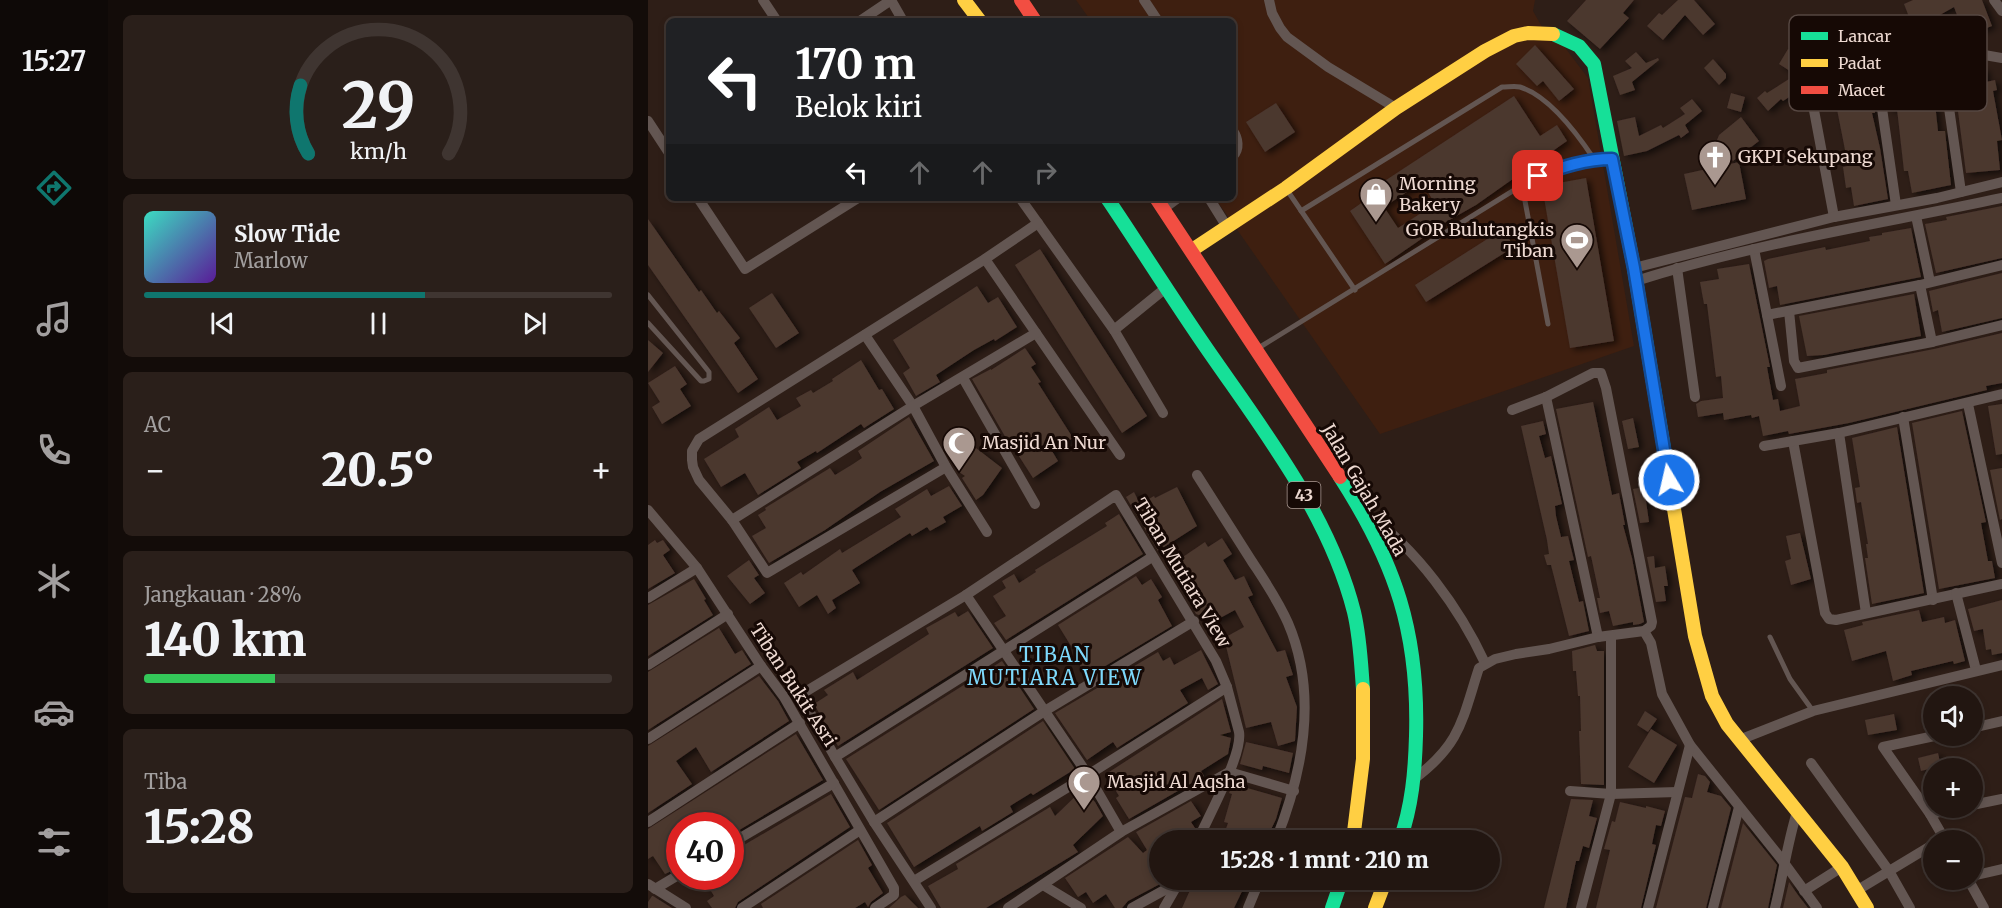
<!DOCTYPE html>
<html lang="id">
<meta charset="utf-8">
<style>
:root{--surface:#221611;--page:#2a1f1a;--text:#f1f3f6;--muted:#a29f9f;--line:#3f3531;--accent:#0f766e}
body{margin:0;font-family:Merriweather,serif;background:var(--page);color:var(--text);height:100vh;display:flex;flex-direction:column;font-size:22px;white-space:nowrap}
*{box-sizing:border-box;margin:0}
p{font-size:20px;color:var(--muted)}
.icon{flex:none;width:33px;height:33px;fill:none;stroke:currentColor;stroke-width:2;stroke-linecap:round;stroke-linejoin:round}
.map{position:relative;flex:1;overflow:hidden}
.details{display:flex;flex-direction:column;gap:15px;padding:15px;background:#130c09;width:540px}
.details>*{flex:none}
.hud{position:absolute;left:18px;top:18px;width:570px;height:183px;border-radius:9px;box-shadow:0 3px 9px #0003,0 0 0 2px var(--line);background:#202124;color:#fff;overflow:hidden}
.tools{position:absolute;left:1275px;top:686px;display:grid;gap:12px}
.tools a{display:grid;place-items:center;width:60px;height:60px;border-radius:50%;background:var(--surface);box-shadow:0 3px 9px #0003,0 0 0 2px var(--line);font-size:30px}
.speed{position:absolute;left:18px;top:812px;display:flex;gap:12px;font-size:30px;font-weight:700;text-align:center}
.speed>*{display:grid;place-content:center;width:78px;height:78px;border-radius:50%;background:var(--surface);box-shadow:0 3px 9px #0003,0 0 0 2px var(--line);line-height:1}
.speed .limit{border:9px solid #d22;background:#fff;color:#111}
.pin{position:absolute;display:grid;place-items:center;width:51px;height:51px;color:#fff;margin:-26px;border-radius:12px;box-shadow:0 3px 9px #0006}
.me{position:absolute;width:66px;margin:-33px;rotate:351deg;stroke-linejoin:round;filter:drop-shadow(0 0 4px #0008)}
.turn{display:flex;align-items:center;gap:21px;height:126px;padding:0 30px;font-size:27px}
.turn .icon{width:78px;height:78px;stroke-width:2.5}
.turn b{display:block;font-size:42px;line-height:51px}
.lanes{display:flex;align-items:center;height:57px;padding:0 30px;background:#0003;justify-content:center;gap:30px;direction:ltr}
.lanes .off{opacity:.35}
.big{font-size:45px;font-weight:800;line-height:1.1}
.details .tile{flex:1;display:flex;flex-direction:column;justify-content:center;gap:9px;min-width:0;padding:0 21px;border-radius:9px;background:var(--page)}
.details .dial{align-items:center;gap:0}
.dial svg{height:156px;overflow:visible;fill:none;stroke:var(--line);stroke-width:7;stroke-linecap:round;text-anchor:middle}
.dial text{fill:var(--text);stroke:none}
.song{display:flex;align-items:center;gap:18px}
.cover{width:72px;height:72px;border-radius:9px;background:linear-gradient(135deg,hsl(170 70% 55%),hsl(270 70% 35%))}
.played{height:6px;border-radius:3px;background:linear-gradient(90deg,var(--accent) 60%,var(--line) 60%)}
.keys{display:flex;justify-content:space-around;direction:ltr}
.heat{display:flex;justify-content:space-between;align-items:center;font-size:33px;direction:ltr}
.charge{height:9px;border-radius:4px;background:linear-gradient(90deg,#34c759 28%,var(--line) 0)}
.trip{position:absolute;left:501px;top:830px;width:351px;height:60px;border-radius:30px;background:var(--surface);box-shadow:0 3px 9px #0003,0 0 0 2px var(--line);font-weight:800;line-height:60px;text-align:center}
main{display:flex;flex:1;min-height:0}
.dock{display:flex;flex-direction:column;width:108px;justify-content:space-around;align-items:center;background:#0e0907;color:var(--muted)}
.dock .icon{width:42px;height:42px}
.dock .active{color:var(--accent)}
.dock b{font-size:27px;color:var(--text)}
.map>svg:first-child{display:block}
</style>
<main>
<nav class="dock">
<b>15:27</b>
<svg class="icon active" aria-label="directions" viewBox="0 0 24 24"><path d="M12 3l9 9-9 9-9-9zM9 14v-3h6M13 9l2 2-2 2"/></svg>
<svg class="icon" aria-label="music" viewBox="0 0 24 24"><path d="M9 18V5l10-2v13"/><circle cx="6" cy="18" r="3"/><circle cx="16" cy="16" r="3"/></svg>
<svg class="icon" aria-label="phone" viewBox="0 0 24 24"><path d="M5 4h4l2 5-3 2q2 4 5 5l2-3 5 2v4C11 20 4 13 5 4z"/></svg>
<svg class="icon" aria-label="climate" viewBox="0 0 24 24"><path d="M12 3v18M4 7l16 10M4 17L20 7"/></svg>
<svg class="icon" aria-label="car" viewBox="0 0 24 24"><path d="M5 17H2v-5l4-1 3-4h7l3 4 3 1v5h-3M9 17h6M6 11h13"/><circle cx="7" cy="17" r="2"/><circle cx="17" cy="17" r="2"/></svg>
<svg class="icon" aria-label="filters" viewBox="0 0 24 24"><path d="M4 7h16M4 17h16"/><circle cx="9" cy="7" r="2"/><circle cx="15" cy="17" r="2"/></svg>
</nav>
<section class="details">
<div class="tile dial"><svg viewBox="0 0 100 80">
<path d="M14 69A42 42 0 1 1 86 69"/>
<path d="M14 69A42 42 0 0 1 10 34" stroke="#0f766e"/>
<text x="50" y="56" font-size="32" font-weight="700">29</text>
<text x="50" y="72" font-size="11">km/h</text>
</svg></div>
<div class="tile">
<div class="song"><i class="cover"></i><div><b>Slow Tide</b><p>Marlow</p></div></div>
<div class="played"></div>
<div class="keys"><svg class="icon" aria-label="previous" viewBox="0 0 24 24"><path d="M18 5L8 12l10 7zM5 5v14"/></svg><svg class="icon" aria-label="pause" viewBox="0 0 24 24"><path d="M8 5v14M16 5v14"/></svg><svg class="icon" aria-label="next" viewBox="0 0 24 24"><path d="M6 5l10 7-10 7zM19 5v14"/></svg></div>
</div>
<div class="tile"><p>AC</p>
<div class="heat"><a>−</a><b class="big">20.5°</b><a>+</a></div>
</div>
<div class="tile"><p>Jangkauan · 28%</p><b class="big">140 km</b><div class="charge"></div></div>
<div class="tile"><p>Tiba</p><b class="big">15:28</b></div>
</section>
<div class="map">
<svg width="1354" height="908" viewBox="0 0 1354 908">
<defs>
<filter id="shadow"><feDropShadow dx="4" dy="2.5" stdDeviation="3" flood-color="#0009"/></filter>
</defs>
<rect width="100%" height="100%" fill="#2e1e17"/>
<path fill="#3e1f10" d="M428,0H887L885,11L898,34L915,45L940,78L986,346L732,434L567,198H585V21H443Z"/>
<g fill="#4b372f" fill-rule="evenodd" filter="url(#shadow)">
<path d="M938,0H986L975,13L981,18L952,49L919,21Z"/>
<path d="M1030,0H1046L1067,24L1055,35L1037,15L1015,40L999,26L1011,13L1014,15Z"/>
<path d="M1265,0H1334L1344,26L1317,36L1306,7L1283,20L1280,15L1263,22L1256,4Z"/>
<path d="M1190,34L1192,47L1216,42L1217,47H1219L1227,113H1224L1232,148L1240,199L1206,206L1203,187L1198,188L1195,167L1199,166L1198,155L1186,94L1180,95L1179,84L1176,85L1174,69L1177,71L1173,37Z"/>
<path d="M1250,42L1251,49H1275L1278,77L1284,76L1290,131H1297L1303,185L1264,193L1260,171H1256L1249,109L1242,110L1233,45Z"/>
<path d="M887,45L926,89L911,101L895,81L889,86L868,64Z"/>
<path d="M1140,49L1149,54L1150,64L1145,73L1131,64Z"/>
<path d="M988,52L998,63L1010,58L1011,60L984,82L987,90L972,95L965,76L984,68L977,61Z"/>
<path d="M1065,59L1078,74V78L1071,85L1056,68Z"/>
<path d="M1316,64L1317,70L1338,69V82L1347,80L1349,90L1345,91L1354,140L1349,141L1352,170L1318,173L1304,65Z"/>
<path d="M1141,79L1149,92L1135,101L1133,99L1120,111L1109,98L1117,91L1119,93Z"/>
<path d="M1083,93L1097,97L1093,112L1079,108Z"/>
<path d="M866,96L892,136L909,125L919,141L828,205L798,222L737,264L702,211L729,192L726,188ZM774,182L787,204L750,228L736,207Z"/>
<path d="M1044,99L1054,111L1037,125L1041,132L1033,138L1031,135L999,151L976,156L969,121L987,117L991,136L1013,125L1015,128L1037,114L1032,108Z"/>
<path d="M628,103L647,132L617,152L598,122Z"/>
<path d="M1093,117L1111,141L1085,161L1069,140L1071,135Z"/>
<path d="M1091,162L1098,199L1044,210L1036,174Z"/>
<path d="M938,178L966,341L922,348L894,186Z"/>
<path d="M1354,206V258L1288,273L1277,224L1299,220L1298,217Z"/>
<path d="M0,219L51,292L53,290L69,313L71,311L92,338L86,343L110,379L90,393L0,265Z"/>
<path d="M1263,228L1273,277L1132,305L1129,286L1121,288L1116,261L1120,259L1177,247L1178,250L1222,241L1221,237L1234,235V233Z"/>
<path d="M855,229L866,247L778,302L767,285Z"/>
<path d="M392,249L499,416L474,433L367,265Z"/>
<path d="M1101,264L1122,367H1119L1125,400L1130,399L1132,411L1152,406L1147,379L1179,373V370L1286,349L1354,333V383L1338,386L1339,390L1201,423L1141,434L1140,431L1115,436L1111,416L1104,418L1103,415L1076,420L1075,413L1050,417L1048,404L1053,401L1075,398L1073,376L1068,377L1059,304H1056L1052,282L1071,279L1069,269Z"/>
<path d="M1354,273V318L1294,332L1290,310L1285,312L1281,291Z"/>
<path d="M329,286L340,303L350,297L369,327L347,341L346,339L326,350L288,375L292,382L268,396L255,373L262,368L245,340Z"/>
<path d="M124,293L151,333L128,348L101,308Z"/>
<path d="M1266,294L1273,336L1176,355L1159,356L1151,316Z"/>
<path d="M0,340L15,353L0,372Z"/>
<path d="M377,348L388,364L383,367L393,382L390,383L425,438L404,451L410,461L385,478L367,450L366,452L324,379L343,369V370Z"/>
<path d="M213,360L231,390L234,389L246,409L216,428L213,424L169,453L168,451L149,462L153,468L110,495L97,473L73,487L56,459L91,437L87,429L121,407L129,420L153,406L148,398L163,390L165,393L185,381L184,379Z"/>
<path d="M27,366L39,384L32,389L43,406L14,424L4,407L12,402L0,383Z"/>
<path d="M945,402L964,495L971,493L977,525H975L984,558L996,622L992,624L985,625V622L965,626L961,611L952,613L949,598H952L943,556L940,557L908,409Z"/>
<path d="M1354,404V454L1348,455L1340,406Z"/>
<path d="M1314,411L1338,522L1333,523L1340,561H1344L1347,578L1291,589L1264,423Z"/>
<path d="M261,417L286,461L232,492L177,530L121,563L104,536L118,528L110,515L118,510L117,508L182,468L187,475L205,464L214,458L210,451Z"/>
<path d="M985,418L991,447L980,449L974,421Z"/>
<path d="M895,421L898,434L891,436L897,458L903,456L914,504L907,506L908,516L913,537L920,536L926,560L921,561L931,602L935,601L941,631L921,636L903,565H899L896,555L901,554L899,540L873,426Z"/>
<path d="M1249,427L1276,593L1224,604L1217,558H1220L1218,544H1220L1213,502L1209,503L1207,488L1212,487L1204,438Z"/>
<path d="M328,448L354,468L335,495L328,500L314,478L317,476L311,472Z"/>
<path d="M1354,468V519L1352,520L1342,470Z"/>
<path d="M301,486L314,506L295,517L298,522L282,531L279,527L264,536L262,533L204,570L212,583L184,600L188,608L180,614L169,595L151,607L136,583L153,572L155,575L192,549L194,553L253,517L247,509L279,489L283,496Z"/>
<path d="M529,487L549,526L510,551L478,497L486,492L492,504L506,496L507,498Z"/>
<path d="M996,487L1001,522L992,523L985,489Z"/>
<path d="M471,514L495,554L358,640L346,623L358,616L345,596L358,588L354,581L366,574L371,583L388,572L387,570L459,526L457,523Z"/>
<path d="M1152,533L1163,579L1143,585L1137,561L1143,559L1138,536Z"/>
<path d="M574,538L584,554L575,560L587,580L596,576L605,595L600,597L629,652L637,650L645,675L638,677L649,707L647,741L630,746L623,722L598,728L576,638L596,627L587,610L561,624L555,613L551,615L548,614L523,565L557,542L560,547Z"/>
<path d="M7,540L9,543L15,540L22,550L15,555L27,573L0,589V545Z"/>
<path d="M1006,556L1007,568L1017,566L1020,586H1016L1018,601L1008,602L999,557Z"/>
<path d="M101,560L111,575L106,578L117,593L102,604L79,576Z"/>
<path d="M488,576L494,585L503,579L514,597L510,600L524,626L439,677L426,655L428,654L410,625Z"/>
<path d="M46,579L58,599L56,600L65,615L0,656V605Z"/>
<path d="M1354,600V653L1344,655L1343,649L1338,650L1335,629L1326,631L1320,609Z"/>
<path d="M1271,610L1274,622L1296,617L1297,623L1307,620L1317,661L1306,664L1305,661L1263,671L1264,675L1245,681L1238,651L1204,661L1196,630L1215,625L1214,622L1219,621Z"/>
<path d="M320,611L345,648L190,746L166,704L180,695L176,690L205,672L209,680L281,634L278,628L307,612L310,617Z"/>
<path d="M71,628L87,654L94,650L103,664L0,730V672Z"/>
<path d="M947,645L949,651H956V785L933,784L931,731H933L932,696H930L928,671H925L924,651Z"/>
<path d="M553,650L570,684L560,690L554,678L532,690L540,703L469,748L465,742L439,760L407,713L510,652L515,661L522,657L526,665Z"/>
<path d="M354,661L386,709L231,810L198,759Z"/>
<path d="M111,676L130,701L141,721L63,772L48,747L28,761L44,784L0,813V746Z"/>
<path d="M574,699L583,732L572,735L583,738L580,754L553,771L556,776L481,819L468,798L471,796L458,774Z"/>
<path d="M997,711L1009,719L1000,732L989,725Z"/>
<path d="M1246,714L1249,730L1220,735L1217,720Z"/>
<path d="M395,721L427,769L385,795L383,793L362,806L365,812L334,831L332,826L266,867L239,823Z"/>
<path d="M1003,729L1029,745L1006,783L980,767Z"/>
<path d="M148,734L175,780L88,832L87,830L82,832V825H32V867L17,874L5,856L0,859V829Z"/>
<path d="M598,742L645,753L641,773L615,766L614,770L592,764Z"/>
<path d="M1290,753L1293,766L1273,771L1270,758Z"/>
<path d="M1050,774L1057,776L1062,782L1059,792L1073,796L1083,808L1058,908H1008L1037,797L1044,798Z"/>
<path d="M585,784L634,798L628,819L618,840H574L580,823L576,822L584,794L581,793Z"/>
<path d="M435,789L447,802L455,816L425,845L430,852L338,908H293L280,886L310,869L308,864L402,807L407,816Z"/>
<path d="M183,794L202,827L90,902L87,908H64L59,901L66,896L54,876H82V855L97,847L96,845Z"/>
<path d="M923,799L945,800L941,816L949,818L941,848L935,846L931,861H928L918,908H896Z"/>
<path d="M543,801L553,816L543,822L547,828L544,835L536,840H512V884L480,901L474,908H467L458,894L445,903L438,892L430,897L417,878L480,837L495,853L499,850L488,832Z"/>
<path d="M972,802L998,808V806L1017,811L1013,826L1008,825L1004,844L1008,845L993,908H948L962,850L956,849L964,821L967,822Z"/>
<path d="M1095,823L1129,865L1120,908H1073Z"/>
<path d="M210,840L224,865L220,868L235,893L223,902L220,907L217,902L207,908H115L113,904Z"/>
<path d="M547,879H600L586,908H534Z"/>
<path d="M1141,882L1150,895L1160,908H1135Z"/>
<path d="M257,895L270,908H241L253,897Z"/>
<path d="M4,896H5L24,908H0V902Z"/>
</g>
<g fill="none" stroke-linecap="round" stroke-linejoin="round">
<g stroke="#635652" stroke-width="5">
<path d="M874,185L900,324"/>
<path d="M639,190L707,290"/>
<path d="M653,211L854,87C860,87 867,86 872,87C901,96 930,135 946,159"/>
<path d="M0,295L61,372V379L56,381H53L0,323"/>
<path d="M612,347L889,176C914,167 937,159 962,159"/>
<path d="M1122,637L1142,679L1165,711"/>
</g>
<g stroke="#635652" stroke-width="10">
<path d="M115,0L129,21"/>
<path d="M243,0L255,21"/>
<path d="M496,0L510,21"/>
<path d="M621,0L624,13L632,28L639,37L680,67L748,108"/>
<path d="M1346,0L1354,11"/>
<path d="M212,21L243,0"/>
<path d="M1224,27L1229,74L1248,205"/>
<path d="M1292,45L1313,192"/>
<path d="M0,121L21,153"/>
<path d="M585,131C590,138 592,149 585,156"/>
<path d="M50,198L97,269L210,198"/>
<path d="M372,198L466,330L515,413"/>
<path d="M561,198L579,227"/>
<path d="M515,209L530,198"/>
<path d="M1268,216L1282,282"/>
<path d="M1186,217L1156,57L1158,41L1166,25L1179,20L1224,27L1308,50L1354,58"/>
<path d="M1106,249L1133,386"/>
<path d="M337,259L472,455"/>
<path d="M986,268L1186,217L1289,198L1354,182"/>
<path d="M1029,268L1047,397"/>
<path d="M988,281C1107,243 1232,224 1354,198"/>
<path d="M1272,285L1284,342"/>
<path d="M1141,311L1146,361L1150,368L1284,342L1354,325"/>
<path d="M1119,315L1272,285L1354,265"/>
<path d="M466,330L519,287"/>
<path d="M217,335L265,406L298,467L339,532"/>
<path d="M315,378L387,504"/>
<path d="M898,397L950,637"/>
<path d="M1320,404L1354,563"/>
<path d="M1255,417L1285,600"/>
<path d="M1191,433L1218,613"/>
<path d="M1145,441L1177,613L1181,619L1188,620L1354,584"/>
<path d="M1116,446L1191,433L1354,394"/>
<path d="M298,467L119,573L84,520L51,480L45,467L44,460V451L51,439L337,259L390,223"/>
<path d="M549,475C567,503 585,532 603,560C616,580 630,600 640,623C670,693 655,772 628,840"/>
<path d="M0,510L49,568L113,666L136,697L246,888V895L227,908"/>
<path d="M719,514C768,548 812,609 837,663"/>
<path d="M84,520L265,406L388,333"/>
<path d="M1308,593L1328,670"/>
<path d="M318,595L440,775L473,832"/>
<path d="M0,598L49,568"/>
<path d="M996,631L1003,643L1014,694L1042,745L1131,856L1169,908"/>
<path d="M0,665L80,614"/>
<path d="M1324,728L1354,721"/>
<path d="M1291,735L1235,747L1282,814L1297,840"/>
<path d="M0,739L113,666"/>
<path d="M1091,740L1165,711L1354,665"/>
<path d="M187,757L152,695L318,595L468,495L568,661L579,687L591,732C595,754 560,817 550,840"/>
<path d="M1163,763L1241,871L1262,908"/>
<path d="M766,779C813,744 814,720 831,668L847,659L868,654L901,649L950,637L996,631L1003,626L1004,622L958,388L953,373H945L898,397L864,410"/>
<path d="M922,791L963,794L1029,792"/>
<path d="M1324,805L1354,799"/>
<path d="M1282,814L1316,807"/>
<path d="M0,822L152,723"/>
<path d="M226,822L395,712L546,621"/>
<path d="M82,844L186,783"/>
<path d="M1324,876L1354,869"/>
<path d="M1320,879L1336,908"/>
<path d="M266,881L440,775L579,687"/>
<path d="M0,884L38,908"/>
<path d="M395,885L433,908"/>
<path d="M7,889L32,874"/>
<path d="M1156,891L1194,867"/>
<path d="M1208,891L1286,844"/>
<path d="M94,908L212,830"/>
<path d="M283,908L226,822L187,757L504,557"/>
<path d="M360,908L473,832L581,772L646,791"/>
<path d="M484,908L531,882"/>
<path d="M516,908L531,882"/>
<path d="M600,908L612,879"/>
<path d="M933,908L963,794V636"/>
<path d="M1000,908L1042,745"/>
<path d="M1065,908L1091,807"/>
<path d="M1127,908C1135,876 1139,844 1149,812"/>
</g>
<g stroke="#16e098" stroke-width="14">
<path d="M905,34L931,46L946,64L986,268L1022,485"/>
<path d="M459,198C492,247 524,298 557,346C614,429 681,513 706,612C712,637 713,663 715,689"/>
<path d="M692,477C748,564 771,633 768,736C767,772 764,806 752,840"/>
<path d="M684,908L694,879"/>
</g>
<g stroke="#ffcf43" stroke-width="14">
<path d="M316,0L332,21"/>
<path d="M544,250L638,188L748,108L837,51L866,36L880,33L905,34"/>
<path d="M1022,485L1047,636L1064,696L1079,724L1194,867L1219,908"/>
<path d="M705,840L715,759V689"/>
<path d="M727,908L738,879"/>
</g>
<g stroke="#f24e42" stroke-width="14">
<path d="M373,0L387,21"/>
<path d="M508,198L692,477"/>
</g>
</g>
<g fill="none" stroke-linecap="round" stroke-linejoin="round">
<defs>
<path id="route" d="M890,176C914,167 938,159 964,159L986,268L1021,480"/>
</defs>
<use href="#route" stroke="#114b97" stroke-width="15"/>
<use href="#route" stroke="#1a73e8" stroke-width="10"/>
</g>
<defs>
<symbol id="church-pin" viewBox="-11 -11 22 30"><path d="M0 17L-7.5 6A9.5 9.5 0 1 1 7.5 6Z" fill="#aa9890" stroke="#160905"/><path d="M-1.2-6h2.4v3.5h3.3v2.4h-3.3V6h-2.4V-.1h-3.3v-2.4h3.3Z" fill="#fff"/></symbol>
<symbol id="shop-pin" viewBox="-11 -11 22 30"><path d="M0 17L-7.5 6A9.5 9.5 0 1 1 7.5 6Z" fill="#aa9890" stroke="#160905"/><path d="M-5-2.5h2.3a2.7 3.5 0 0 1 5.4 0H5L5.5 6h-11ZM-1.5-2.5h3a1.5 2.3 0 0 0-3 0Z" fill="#fff"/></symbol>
<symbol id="stadium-pin" viewBox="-11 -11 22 30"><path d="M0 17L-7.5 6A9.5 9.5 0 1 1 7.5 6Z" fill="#aa9890" stroke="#160905"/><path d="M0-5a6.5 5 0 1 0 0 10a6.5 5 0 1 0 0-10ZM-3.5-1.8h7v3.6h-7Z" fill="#fff"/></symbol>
<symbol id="mosque-pin" viewBox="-11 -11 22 30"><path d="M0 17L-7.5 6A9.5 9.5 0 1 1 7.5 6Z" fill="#aa9890" stroke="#160905"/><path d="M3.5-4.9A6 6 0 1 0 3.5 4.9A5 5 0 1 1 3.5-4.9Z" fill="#fff"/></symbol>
</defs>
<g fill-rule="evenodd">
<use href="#church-pin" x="1048" y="138" width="38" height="52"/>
<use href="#shop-pin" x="709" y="175" width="38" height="52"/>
<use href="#stadium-pin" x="910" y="221" width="38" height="52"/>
<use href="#mosque-pin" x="292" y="424" width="38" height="52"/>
<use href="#mosque-pin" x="417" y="763" width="38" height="52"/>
</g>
<g text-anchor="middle" stroke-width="6" stroke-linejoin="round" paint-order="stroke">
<rect fill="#160905" stroke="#ac9b94" stroke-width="1.5" x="639.5" y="482" width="33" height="26" rx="4.5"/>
<g font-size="16" font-weight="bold" fill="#edd9d1">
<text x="656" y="501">43</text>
</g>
<g font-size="18" fill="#edd9d1" stroke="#160905" text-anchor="start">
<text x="1090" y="163">GKPI Sekupang</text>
<text x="751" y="190">Morning<tspan x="751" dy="21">Bakery</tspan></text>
<text x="906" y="236" text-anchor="end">GOR Bulutangkis<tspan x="906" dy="21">Tiban</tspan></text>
<text x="334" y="449">Masjid An Nur</text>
<text x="459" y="788">Masjid Al Aqsha</text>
</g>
<g font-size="18" fill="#edd9d1" stroke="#160905">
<text transform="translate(716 490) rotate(60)" y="6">Jalan Gajah Mada</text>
<text transform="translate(534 573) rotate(59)" y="6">Tiban Mutiara View</text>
<text transform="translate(145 685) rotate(57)" y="6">Tiban Bukit Asri</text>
</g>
<g font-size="20" letter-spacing="1.5" fill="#7ed9fc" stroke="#160905">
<text x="407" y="662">TIBAN<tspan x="407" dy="23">MUTIARA VIEW</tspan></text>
</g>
</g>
<rect x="1141" y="15" width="198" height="96" rx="9" fill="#160905" stroke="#564742" stroke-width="1.5"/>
<rect x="1153" y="32" width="27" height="8" fill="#16e098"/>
<rect x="1153" y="59" width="27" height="8" fill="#ffcf43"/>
<rect x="1153" y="86" width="27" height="8" fill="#f24e42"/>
<g font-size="16" fill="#edd9d1">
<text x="1190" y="42">Lancar</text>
<text x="1190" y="69">Padat</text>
<text x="1190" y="96">Macet</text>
</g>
</svg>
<div class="tools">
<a><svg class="icon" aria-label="sound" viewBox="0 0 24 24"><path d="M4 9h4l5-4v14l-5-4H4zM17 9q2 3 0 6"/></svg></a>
<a>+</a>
<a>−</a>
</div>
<div class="speed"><div class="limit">40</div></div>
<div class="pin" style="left:890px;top:176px;background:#d93025"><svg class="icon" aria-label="arrive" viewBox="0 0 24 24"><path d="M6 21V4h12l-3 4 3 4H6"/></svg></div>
<svg class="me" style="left:1021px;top:480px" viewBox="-20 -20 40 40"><circle r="17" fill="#1a73e8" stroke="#fff" stroke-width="3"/><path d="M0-11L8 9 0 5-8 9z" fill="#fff"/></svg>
<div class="trip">15:28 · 1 mnt · 210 m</div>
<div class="hud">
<div class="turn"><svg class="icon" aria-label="left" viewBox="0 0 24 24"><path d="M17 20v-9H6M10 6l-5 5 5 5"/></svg><div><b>170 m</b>Belok kiri</div></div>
<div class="lanes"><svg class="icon" aria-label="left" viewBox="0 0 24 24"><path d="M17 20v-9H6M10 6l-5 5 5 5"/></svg><svg class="icon off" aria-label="ahead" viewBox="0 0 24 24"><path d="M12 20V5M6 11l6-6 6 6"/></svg><svg class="icon off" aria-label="ahead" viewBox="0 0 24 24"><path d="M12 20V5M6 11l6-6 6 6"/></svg><svg class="icon off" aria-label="right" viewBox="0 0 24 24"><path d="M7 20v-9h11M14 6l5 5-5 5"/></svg></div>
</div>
</div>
</main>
